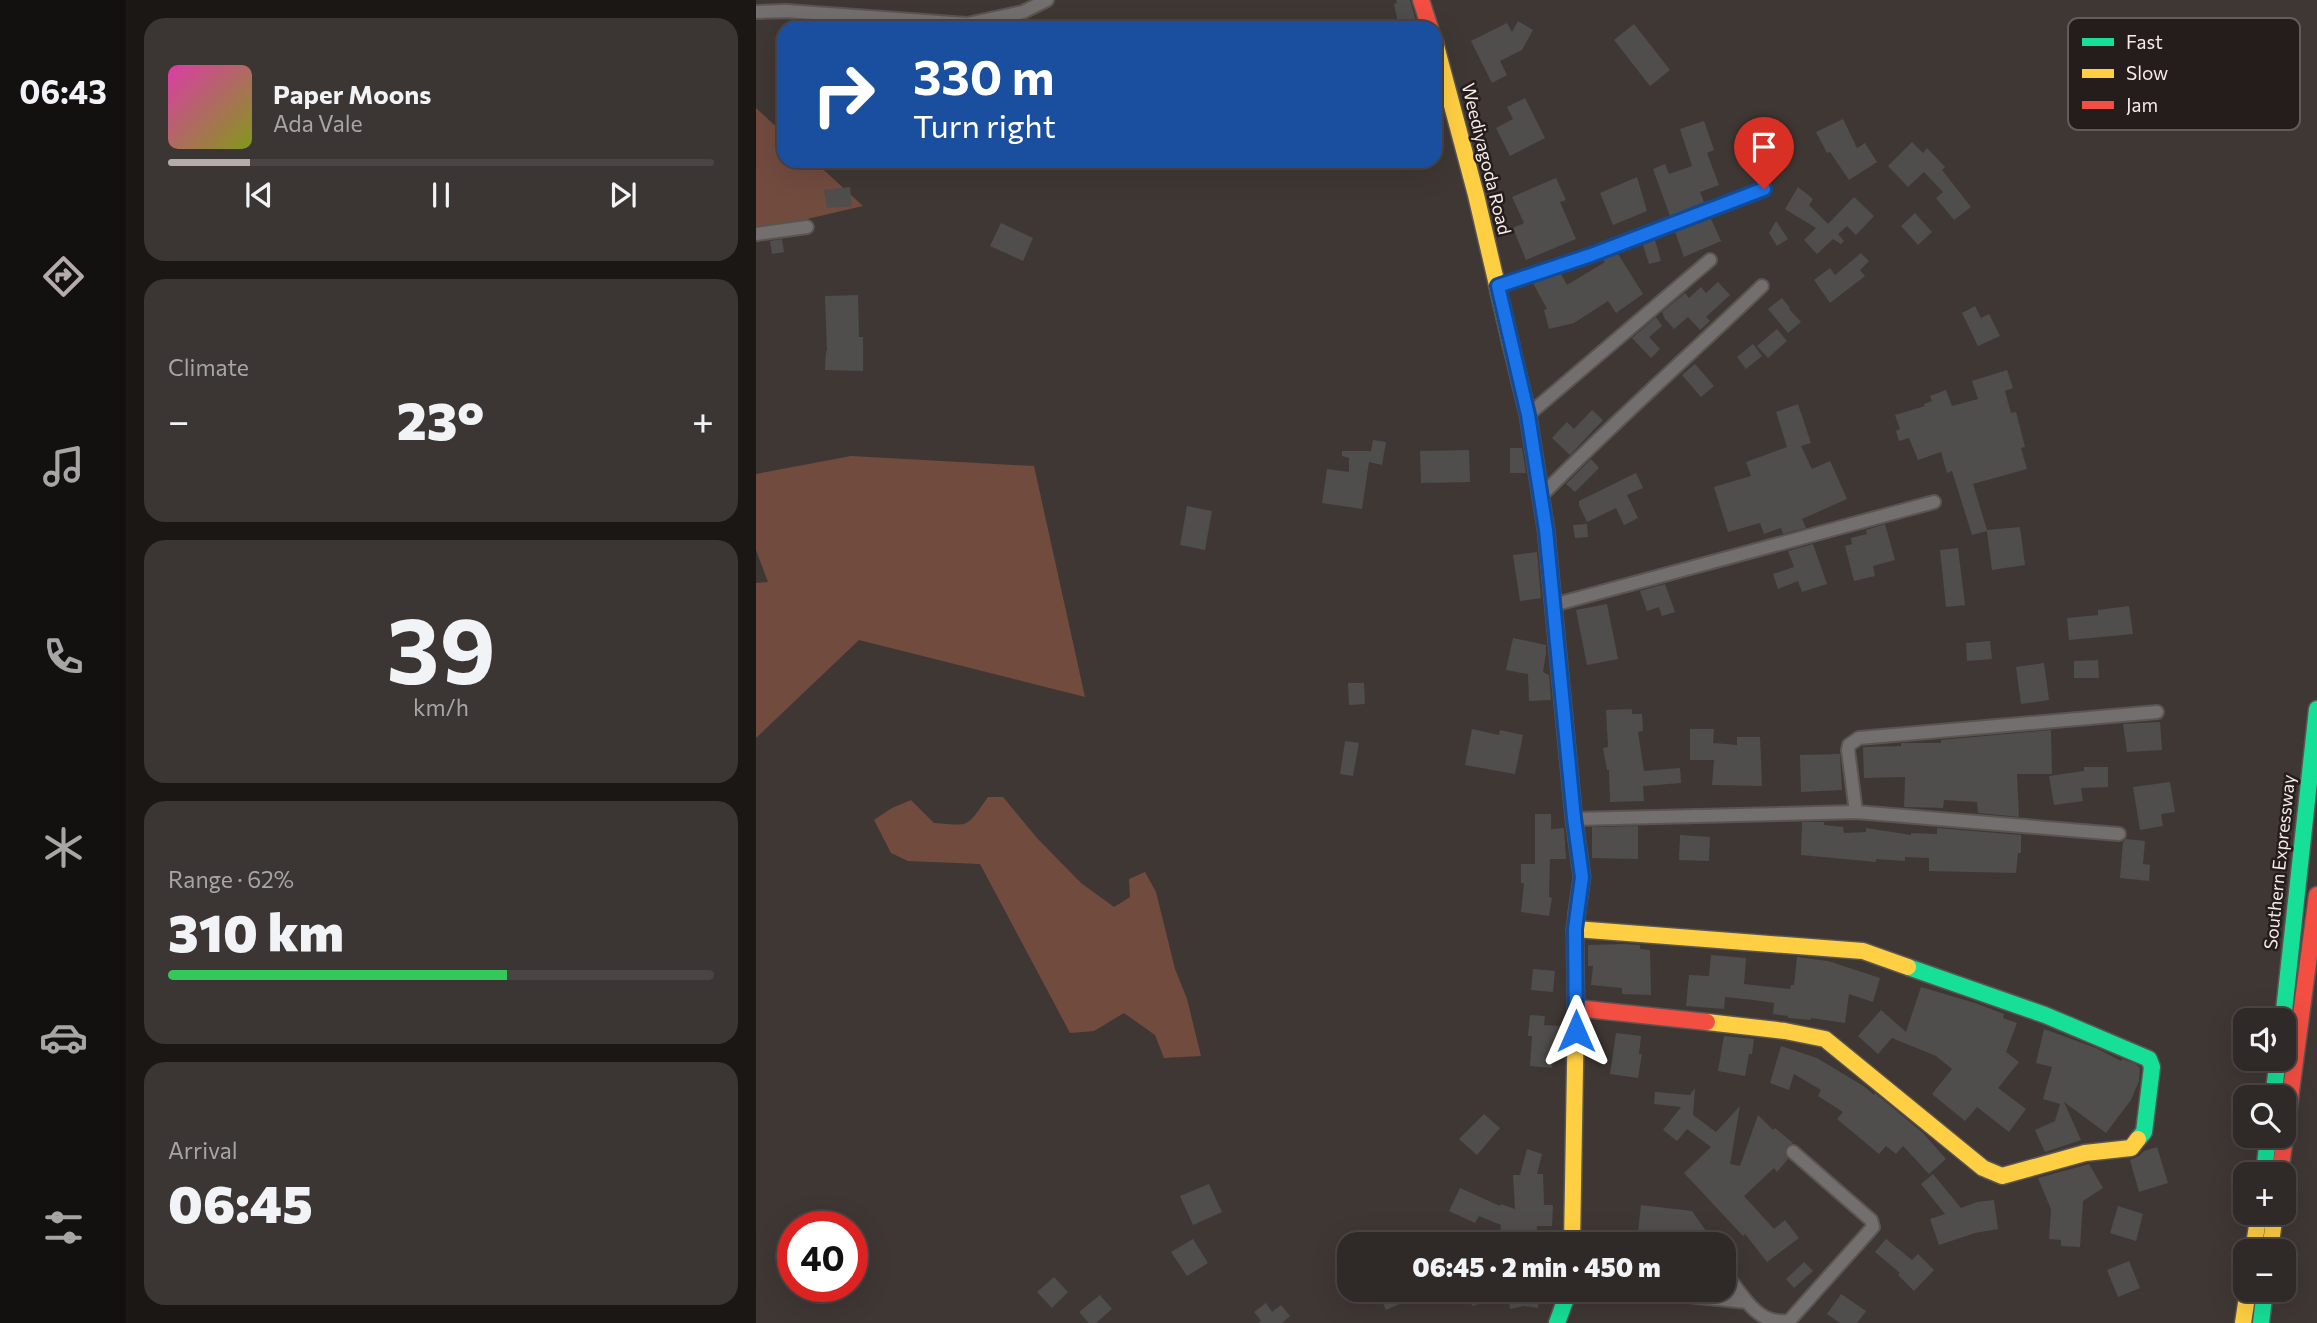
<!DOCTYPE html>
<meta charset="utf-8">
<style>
:root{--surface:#2f2927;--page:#3b3533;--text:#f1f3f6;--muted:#a7a6a7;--line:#4a4544;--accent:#b5aca9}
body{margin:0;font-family:Commissioner,sans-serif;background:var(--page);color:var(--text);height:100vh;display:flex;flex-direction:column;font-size:26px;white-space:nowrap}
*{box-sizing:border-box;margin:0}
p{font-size:23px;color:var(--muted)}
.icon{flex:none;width:38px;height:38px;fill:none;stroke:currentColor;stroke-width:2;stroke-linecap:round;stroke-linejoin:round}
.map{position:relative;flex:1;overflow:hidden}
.side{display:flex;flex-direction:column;gap:18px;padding:18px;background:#1a1715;width:630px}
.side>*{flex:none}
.hud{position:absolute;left:21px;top:21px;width:665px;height:147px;border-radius:21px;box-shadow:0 7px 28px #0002,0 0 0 2px var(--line);background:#1a4fa0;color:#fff;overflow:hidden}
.controls{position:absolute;left:1477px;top:1008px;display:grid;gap:14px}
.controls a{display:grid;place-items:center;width:63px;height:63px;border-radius:14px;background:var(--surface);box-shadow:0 7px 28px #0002,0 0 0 2px var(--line);font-size:35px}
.speed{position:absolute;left:21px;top:1211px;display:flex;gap:14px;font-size:35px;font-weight:700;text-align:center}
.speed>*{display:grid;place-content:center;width:91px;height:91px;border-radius:50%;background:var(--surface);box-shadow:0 7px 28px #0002,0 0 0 2px var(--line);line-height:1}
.speed .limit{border:10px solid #d22;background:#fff;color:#111}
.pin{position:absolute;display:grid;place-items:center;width:60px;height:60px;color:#fff;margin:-72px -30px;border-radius:50% 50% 50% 0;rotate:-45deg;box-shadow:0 0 7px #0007}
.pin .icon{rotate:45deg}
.me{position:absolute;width:77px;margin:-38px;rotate:0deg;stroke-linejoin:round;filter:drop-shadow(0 0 5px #0008)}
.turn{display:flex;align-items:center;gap:24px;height:147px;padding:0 21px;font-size:32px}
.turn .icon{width:91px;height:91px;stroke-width:2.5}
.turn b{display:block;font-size:49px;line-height:60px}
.big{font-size:52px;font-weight:800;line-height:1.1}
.side .tile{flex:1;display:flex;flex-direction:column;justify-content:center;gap:10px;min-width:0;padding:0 24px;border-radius:21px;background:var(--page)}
.side .dial{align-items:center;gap:0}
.dial b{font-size:91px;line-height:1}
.song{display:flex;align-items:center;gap:21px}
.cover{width:84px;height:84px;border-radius:10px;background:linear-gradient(135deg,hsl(320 70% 55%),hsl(70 70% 35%))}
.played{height:7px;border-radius:4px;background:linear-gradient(90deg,var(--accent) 15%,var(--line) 15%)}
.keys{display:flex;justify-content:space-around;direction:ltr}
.heat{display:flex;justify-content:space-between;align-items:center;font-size:38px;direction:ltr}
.charge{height:10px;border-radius:5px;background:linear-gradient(90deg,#34c759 62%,var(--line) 0)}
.trip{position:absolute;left:581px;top:1232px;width:399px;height:70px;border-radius:21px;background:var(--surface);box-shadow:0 7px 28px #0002,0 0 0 2px var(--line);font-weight:800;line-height:70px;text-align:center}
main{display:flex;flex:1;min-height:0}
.dock{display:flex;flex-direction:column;width:126px;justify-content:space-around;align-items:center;background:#131010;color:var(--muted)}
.dock .icon{width:49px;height:49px}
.dock .selected{color:var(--accent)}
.dock b{font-size:32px;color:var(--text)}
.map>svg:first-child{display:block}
</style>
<main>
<nav class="dock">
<b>06:43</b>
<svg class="icon selected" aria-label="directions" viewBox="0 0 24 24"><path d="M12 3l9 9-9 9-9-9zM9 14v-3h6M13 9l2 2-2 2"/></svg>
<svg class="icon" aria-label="music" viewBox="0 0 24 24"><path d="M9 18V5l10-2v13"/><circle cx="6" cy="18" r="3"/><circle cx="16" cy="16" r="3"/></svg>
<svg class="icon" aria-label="phone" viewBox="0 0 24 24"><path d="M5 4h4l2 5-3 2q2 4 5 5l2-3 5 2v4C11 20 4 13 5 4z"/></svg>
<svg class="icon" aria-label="climate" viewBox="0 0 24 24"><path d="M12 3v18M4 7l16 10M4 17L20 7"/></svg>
<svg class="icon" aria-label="car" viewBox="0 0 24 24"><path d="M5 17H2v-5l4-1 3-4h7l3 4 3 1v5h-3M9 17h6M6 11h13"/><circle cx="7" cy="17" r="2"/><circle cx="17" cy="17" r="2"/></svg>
<svg class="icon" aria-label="filters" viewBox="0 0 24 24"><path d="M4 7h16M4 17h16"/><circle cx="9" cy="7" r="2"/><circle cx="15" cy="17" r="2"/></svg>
</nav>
<section class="side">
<div class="tile">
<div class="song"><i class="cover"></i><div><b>Paper Moons</b><p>Ada Vale</p></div></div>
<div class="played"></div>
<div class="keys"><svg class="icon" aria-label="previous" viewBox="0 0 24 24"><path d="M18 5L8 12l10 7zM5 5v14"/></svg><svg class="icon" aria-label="pause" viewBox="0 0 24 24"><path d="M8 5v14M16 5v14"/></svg><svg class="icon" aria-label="next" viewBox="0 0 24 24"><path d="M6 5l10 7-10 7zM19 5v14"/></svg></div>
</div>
<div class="tile"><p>Climate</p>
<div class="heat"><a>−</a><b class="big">23°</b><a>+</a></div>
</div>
<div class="tile dial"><b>39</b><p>km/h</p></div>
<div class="tile"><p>Range · 62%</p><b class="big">310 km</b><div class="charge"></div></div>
<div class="tile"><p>Arrival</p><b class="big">06:45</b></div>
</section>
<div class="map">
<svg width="1561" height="1323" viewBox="0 0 1561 1323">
<rect width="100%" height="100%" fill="#3f3734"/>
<g fill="#724b3f">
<path d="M0,108L28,134V161H58L107,206L0,231Z"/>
<path d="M95,456L278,466L329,697L103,640L0,738V583L12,582L0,550V474Z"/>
<path d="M232,797H247L281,838L325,883L358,907L374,897L373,879L389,872L400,892L419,969L431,999L445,1056L408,1058L399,1035L368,1013L338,1031L314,1033L224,864L152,861L135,853L118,820L136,808L155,800L178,823C215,826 210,828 232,797Z"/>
</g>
<g fill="#4f4e4c">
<path d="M640,0H654L662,28H643L638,4L641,3Z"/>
<path d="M762,21L777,30L766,50L744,61L751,75L736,83L715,41L751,23L756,32Z"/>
<path d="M878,24L914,70L894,86L858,40Z"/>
<path d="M769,98L789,138L754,156L740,128L757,119L751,107Z"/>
<path d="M1087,119L1101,148L1109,143L1121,162L1093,180L1074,152L1071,153L1060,132Z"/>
<path d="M948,121L958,150L951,153L963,185L944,192L948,202L914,216L897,169L909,164L913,174L936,166L924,129Z"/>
<path d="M1156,142L1167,153L1171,148L1189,167L1186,170L1215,207L1198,220L1180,198L1187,192L1168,172L1152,187L1132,166Z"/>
<path d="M881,177L891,211L857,225L844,193Z"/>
<path d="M800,178L810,200L804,202L820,239L770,260L757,228L768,223L756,197Z"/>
<path d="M94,187L96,206L71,208L68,190Z"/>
<path d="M1042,187L1057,199L1053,205L1072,224L1098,197L1118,216L1100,235L1091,226L1082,234L1088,241L1085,244L1077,239L1061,254L1048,240L1060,228L1029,209Z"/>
<path d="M1159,213L1176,232L1162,245L1145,226Z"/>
<path d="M955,219L965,241L928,257L919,232Z"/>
<path d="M1020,221L1032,239L1021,246L1013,233Z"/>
<path d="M245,223L277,238L267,261L234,246Z"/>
<path d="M26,239L28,252L16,254L14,241Z"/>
<path d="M899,240L905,261L893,264L887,245Z"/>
<path d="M1105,253L1113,261L1104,270L1109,276L1074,303L1058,280L1074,268L1079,275Z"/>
<path d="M862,254L887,294L860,313L852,301L818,323L793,329L788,310L791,309L777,283L805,274L811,285L849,262L847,260Z"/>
<path d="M962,282L974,295L950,317L954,321L944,330L932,317L918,329L909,319L906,312L929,293L933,298L945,287L950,293Z"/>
<path d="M102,295L103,337H107V371L69,370L70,351H71L69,296Z"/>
<path d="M1026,298L1034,308L1033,309L1045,322L1032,333L1012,309Z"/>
<path d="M1219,306L1225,318L1233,314L1244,336L1222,346L1206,313Z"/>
<path d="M900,317L906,326L893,337L904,349L895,358L876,338Z"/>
<path d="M1021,329L1031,341L1012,358L1001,346Z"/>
<path d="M997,344L1006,356L990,369L981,357Z"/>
<path d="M939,364L958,386L945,397L926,375Z"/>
<path d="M1251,370L1257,388L1249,391L1255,413L1260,412L1269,447L1265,448L1271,469L1217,484L1231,530L1264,527L1269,565L1236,570L1231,531L1216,535L1196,471L1191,473L1185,452L1162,460L1153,438L1143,441L1140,431L1144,429L1139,415L1169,406L1168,404L1176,401L1174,396L1190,390L1196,406L1222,399L1216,381Z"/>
<path d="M1042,404L1055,443L1045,446L1056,469L1074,461L1091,499L1046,519L1050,528L1027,534L1025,528L1008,534L1004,523L972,532L958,487L995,476L990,462L1031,447L1020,412Z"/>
<path d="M836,410L847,420L814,455L796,438L811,422L818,429Z"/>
<path d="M617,440L630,442L626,465L613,462L606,509L566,503L571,469L593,472V458L586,456V451H615Z"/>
<path d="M754,448H766L770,473H754Z"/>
<path d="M713,450L714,482L665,483L664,451Z"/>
<path d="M835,459L843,468L819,492L810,484Z"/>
<path d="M880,473L887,488L871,495L882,518L868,525L860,508L831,522L823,505V501Z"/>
<path d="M431,506L456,511L449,550L424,545Z"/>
<path d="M831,524L832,537L819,538L817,525Z"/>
<path d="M1129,524L1139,560L1117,566L1119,576L1098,581L1089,546L1096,544L1095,538L1111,534L1110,530Z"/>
<path d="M1057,544L1071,584L1046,592L1042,581L1022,589L1017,574L1038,567L1032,551Z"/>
<path d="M1202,548L1209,605L1190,607L1184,550Z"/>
<path d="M781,552L785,598L764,601L757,555Z"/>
<path d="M909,584L919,612L906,616L903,607L891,611L884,591Z"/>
<path d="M851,604L862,659L831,665L820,610Z"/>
<path d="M1373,606L1377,634L1313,640L1311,618L1342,615V610Z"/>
<path d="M757,638L790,645V653L787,672L793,675L795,700L773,701L772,674L750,670Z"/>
<path d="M1234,641L1236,659L1211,661L1210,643Z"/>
<path d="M1342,660L1343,678H1318V661Z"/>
<path d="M1288,663L1293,700L1265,704L1260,667Z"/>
<path d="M592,683H608L609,704L593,705Z"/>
<path d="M876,709V714H886L887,731L882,732L888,771L924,768L925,783L887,786L888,801L854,802L853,770H851L847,748L852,747L850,710Z"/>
<path d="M1404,722L1406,750L1371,752L1367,724Z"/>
<path d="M716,729L743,735L744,730L767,735L759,774L709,765Z"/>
<path d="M934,729H958L957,743L981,745V737H1004L1006,786L956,785L958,760H934Z"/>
<path d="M1295,730L1296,774H1261L1263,817L1222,813L1221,802L1188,800L1187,808L1148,807L1149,777L1108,778L1107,747L1145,746V743H1185V740Z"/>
<path d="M589,741L603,743L597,776L584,774Z"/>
<path d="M1084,754L1086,790L1045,792L1044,755Z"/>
<path d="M1328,767H1352V787L1325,788L1327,801L1298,805L1293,776L1328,771Z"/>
<path d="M1414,782L1419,812L1405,814L1407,826L1384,830L1377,787Z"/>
<path d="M779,814H795V829L808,828L810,859H794L793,897L796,898L793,916L765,912L768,883H765V864H779Z"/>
<path d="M1046,822H1068V825L1087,827L1088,833L1110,832V828L1155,835V833L1181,834V828L1265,835V853H1262L1260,873L1173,871V858L1149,857V861L1120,859V862L1045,855Z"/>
<path d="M882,826V859L836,858V827Z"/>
<path d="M924,835L954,837L953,861L923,860Z"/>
<path d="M1370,839L1389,841L1387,864L1394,865L1393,881L1364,878L1367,842Z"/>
<path d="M865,944L884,945V949L894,950L895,995L866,994V988L835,985L837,966H832V945Z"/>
<path d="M955,955L990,958L988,984L1034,989L1035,985H1038L1041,957L1072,961L1124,978L1117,1002L1093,994L1089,1023L1055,1018V1020L1032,1018V1016L1017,1014L1018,1003L998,1000L969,997L968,1009L930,1006L933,975L953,976Z"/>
<path d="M777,969L799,971L797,992L775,990Z"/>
<path d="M1165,987L1219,1003L1248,1014L1247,1018L1261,1023L1250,1052L1263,1062L1242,1088L1270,1109L1253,1132L1221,1107L1209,1121L1176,1094L1196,1069L1180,1056L1136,1038L1122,1054L1102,1036L1125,1010L1150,1032Z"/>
<path d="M774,1015L789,1016L788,1025L804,1026L803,1039L799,1038L796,1068L774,1066L776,1036H772Z"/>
<path d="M1288,1029L1340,1048L1365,1061L1366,1059L1380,1064L1384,1068L1383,1081L1375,1100L1350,1133L1308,1102L1325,1140L1289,1152L1279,1130L1299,1121L1304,1104L1287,1099L1296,1067L1280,1063Z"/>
<path d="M860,1033L885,1036L883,1054H886L882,1078L854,1074Z"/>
<path d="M968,1036L998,1039L996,1054H993L989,1076L962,1071Z"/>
<path d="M1025,1046L1061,1058L1109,1087L1118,1095L1119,1093L1167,1133L1190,1159L1173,1174L1147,1146L1140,1154L1130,1146L1123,1154L1081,1119L1087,1112L1062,1096L1065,1090L1038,1074L1033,1090L1014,1083Z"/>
<path d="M939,1088L937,1115L960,1132L984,1106L974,1164L984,1166L1002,1115L1017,1130L1019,1128L1037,1143L1030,1147L1029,1154L1032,1159L1021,1172L1018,1168L988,1196L1018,1229L1029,1220L1043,1238L1011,1262L989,1234L987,1236L928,1173L955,1147L931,1129L921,1141L907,1130L925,1107L898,1104L899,1092L934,1095Z"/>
<path d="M728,1114L744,1128L721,1155L703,1139Z"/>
<path d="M1401,1147L1412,1183L1383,1192L1374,1160L1383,1156L1388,1151Z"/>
<path d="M771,1149L786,1154L781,1174H787L788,1205H797L796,1226H781L779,1244H743L745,1225L723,1216L719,1223L693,1211L704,1188L744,1206L745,1204L759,1209L757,1175H764Z"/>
<path d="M1333,1164L1347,1188L1327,1201L1324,1247L1305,1246V1240L1293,1239L1295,1209L1282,1178Z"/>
<path d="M1177,1174L1205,1208L1221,1202L1238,1200L1242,1229L1219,1233L1183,1245L1174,1219L1189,1214L1165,1184Z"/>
<path d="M453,1184L466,1212L437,1225L424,1196Z"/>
<path d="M885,1205L936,1211L957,1241L882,1232Z"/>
<path d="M1362,1206L1387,1214L1380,1241L1354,1233Z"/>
<path d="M437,1239L452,1263L431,1276L415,1252Z"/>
<path d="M1130,1239L1156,1260L1162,1254L1178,1270L1158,1291L1142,1275L1144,1273L1119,1252Z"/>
<path d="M1373,1261L1384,1288L1362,1297L1351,1270Z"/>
<path d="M1048,1262L1057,1271L1038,1288L1030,1279Z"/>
<path d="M298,1277L312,1292L296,1308L281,1292Z"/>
<path d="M621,1290H675L630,1310Z"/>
<path d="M711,1290H784L782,1308L768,1306L754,1309L752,1295L716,1306Z"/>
<path d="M1085,1294L1110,1311L1101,1323H1084L1071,1314Z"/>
<path d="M344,1295L356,1309L340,1323H333L323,1312Z"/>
<path d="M510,1303L516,1312L525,1305L534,1316L526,1323H502L505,1321L498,1312Z"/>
</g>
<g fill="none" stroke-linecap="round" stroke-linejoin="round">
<defs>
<g id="street">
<path d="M0,12L30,11L211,24L267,12L291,0"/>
<path d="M0,234L51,227"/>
<path d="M742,286L835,255L1008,189"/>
<path d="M772,415L954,260"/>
<path d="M786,495C857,423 933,356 1006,286"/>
<path d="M797,605L1178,502"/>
<path d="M1100,812L1092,750L1093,745L1103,738L1401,712"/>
<path d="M818,819L1100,812L1363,834"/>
<path d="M968,1272L991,1302"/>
<path d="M876,1290L991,1302C1003,1316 1014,1323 1033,1321L1117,1227L1115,1220L1037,1152"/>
</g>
<g id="fast">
<path d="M755,345L772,415L790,530L818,819L826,877L821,912"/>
<path d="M1152,967L1289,1015L1393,1059L1396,1067L1388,1132L1382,1139"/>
<path d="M1527,1020L1561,709"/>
<path d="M1517,1097L1522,1059"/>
<path d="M1508,1174L1512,1136"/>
<path d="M801,1323L813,1290"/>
<path d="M1505,1323L1509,1290"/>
</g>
<g id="slow">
<path d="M679,42L720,195L755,345"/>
<path d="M819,929L1107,951L1152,967"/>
<path d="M951,1022L1029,1031L1069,1039L1227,1168L1246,1176L1329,1153L1375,1148L1382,1139"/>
<path d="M816,1244L820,1008L819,929L821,912"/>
<path d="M1497,1251L1503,1213"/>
<path d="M1514,1251L1519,1213"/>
<path d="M1487,1323L1492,1290"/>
</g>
<g id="jam">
<path d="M665,0L674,28"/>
<path d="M820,1008L951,1022"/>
<path d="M1524,1174L1561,895"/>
</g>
</defs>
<use href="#street" stroke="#5b5552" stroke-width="16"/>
<use href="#fast" stroke="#5b5552" stroke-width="19"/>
<use href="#slow" stroke="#5b5552" stroke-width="19"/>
<use href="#jam" stroke="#5b5552" stroke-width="19"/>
<use href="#street" stroke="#736f6e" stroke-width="12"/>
<use href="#fast" stroke="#16e098" stroke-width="16"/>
<use href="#slow" stroke="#ffcf43" stroke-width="16"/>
<use href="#jam" stroke="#f24e42" stroke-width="16"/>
</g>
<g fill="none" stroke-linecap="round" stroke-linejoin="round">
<defs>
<path id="route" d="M820,1031L819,929L826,877L818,818L790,530L772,415L742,286L835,255L1008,189"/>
</defs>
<use href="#route" stroke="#114b97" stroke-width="18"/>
<use href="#route" stroke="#1a73e8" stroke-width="12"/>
</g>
<g text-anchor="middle" stroke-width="5" stroke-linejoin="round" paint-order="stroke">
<g font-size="18" fill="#f5ebe8" stroke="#241d1b">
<text transform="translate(730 159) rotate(76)" y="6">Weediyagoda Road</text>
<text transform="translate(1524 862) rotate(-84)" y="6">Southern Expressway</text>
</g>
</g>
<rect x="1312" y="18" width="232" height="112" rx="10" fill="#241d1b" stroke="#635b58" stroke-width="2"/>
<rect x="1326" y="38" width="32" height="8" fill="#16e098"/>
<rect x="1326" y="69" width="32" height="9" fill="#ffcf43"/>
<rect x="1326" y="101" width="32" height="8" fill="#f24e42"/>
<g font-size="19" fill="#f5ebe8">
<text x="1370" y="49">Fast</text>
<text x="1370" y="80">Slow</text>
<text x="1370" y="112">Jam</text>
</g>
</svg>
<div class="controls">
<a><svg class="icon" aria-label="sound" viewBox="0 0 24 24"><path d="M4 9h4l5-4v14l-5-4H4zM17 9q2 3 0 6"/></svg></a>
<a><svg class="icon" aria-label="search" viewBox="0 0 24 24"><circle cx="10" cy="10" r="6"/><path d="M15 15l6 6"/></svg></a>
<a>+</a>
<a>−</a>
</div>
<div class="speed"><div class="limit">40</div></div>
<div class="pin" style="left:1008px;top:189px;background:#d93025"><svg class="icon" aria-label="arrive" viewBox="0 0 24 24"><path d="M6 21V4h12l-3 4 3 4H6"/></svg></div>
<svg class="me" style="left:820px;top:1031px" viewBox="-20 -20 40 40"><path d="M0-17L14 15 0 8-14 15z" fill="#1a73e8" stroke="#fff" stroke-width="4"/></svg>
<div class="trip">06:45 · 2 min · 450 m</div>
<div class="hud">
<div class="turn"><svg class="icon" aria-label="right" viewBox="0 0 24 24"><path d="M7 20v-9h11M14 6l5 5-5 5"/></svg><div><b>330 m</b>Turn right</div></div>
</div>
</div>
</main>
